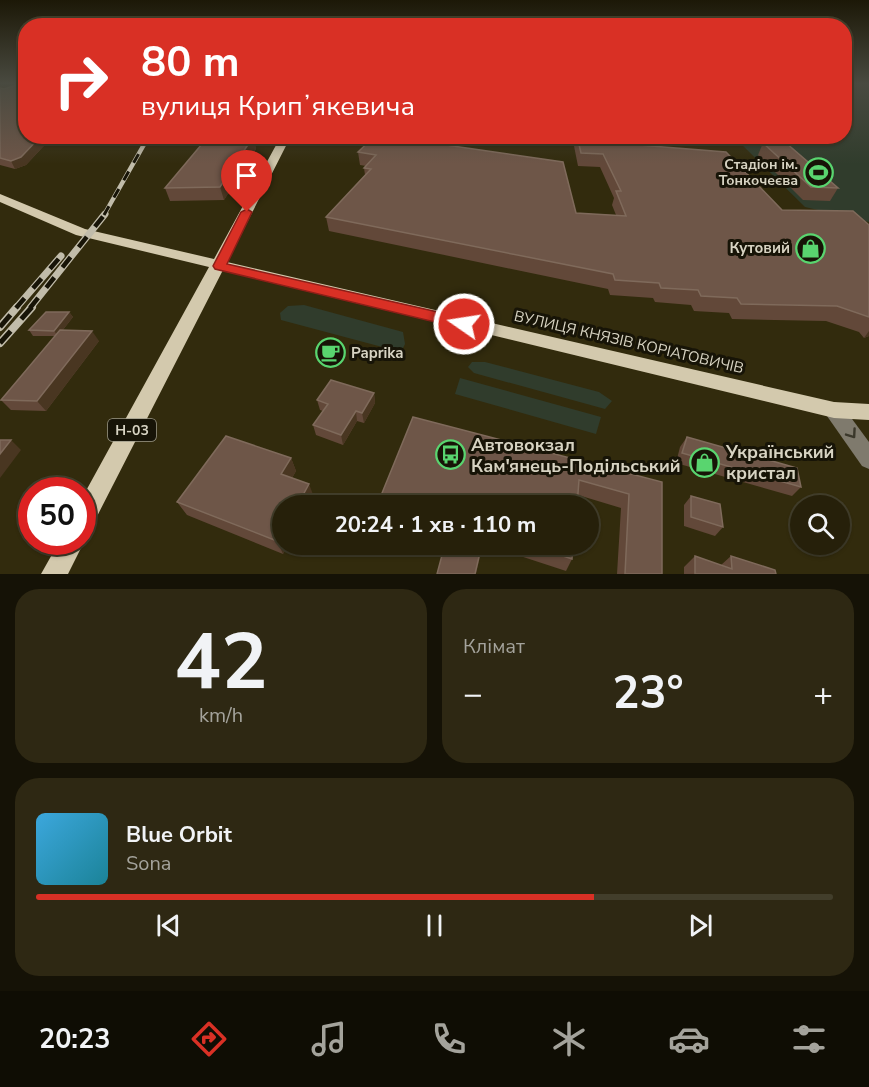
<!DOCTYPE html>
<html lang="uk">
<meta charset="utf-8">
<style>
:root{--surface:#26200a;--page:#2e2813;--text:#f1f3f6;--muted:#a4a39c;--line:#423e2b;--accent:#d93025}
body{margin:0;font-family:"Nunito Sans",sans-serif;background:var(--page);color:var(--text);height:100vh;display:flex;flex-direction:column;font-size:22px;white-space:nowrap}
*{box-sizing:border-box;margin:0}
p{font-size:20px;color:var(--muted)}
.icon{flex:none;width:33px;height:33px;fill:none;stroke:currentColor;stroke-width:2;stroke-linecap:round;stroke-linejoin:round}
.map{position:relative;height:574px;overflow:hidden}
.details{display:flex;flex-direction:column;gap:15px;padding:15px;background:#151206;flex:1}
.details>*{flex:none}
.banner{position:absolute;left:18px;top:18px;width:834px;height:126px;border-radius:24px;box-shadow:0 2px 4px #0004,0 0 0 2px var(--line);background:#d93025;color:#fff;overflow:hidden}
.tools{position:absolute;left:790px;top:495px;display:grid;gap:12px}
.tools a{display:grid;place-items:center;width:60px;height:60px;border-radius:50%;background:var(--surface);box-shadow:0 2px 4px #0004,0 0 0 2px var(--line);font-size:30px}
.speed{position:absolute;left:18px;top:477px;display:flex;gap:12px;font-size:30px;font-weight:700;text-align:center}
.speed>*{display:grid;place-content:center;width:78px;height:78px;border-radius:50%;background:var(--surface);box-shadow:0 2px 4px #0004,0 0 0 2px var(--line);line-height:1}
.speed .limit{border:9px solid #d22;background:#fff;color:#111}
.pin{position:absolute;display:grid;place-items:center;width:51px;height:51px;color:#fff;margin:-62px -26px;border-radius:50% 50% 50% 0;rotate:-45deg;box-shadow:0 0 6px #0007}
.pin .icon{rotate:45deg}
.me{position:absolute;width:66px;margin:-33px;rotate:283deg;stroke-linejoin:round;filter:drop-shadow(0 0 4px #0008)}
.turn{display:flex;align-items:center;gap:21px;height:126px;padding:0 24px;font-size:27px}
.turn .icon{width:78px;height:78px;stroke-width:2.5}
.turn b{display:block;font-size:42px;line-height:51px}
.big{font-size:45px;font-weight:700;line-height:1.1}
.details .widget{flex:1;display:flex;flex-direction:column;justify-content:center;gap:9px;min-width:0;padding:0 21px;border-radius:24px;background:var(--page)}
.details .dial{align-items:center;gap:0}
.dial b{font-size:78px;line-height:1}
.song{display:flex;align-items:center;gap:18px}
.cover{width:72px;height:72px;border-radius:9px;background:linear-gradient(135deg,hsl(200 70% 55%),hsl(190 70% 35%))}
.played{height:6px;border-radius:3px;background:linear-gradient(90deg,var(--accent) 70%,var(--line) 70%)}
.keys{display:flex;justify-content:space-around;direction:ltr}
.heat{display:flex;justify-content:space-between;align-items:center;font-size:33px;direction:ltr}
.details .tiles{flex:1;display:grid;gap:15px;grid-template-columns:1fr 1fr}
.widget:last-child{grid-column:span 2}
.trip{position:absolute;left:272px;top:495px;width:327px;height:60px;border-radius:30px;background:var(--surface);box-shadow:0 2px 4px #0004,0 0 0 2px var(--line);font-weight:700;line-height:60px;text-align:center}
.dock{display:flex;height:96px;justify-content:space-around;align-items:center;background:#0f0d04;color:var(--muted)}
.dock .icon{width:42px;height:42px}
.dock .active{color:var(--accent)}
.dock b{font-size:27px;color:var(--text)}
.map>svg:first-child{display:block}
</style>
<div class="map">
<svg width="869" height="574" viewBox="0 0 869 574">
<rect width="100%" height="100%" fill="#322b0d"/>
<g fill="#303c2c">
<path d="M845,84H869V222L805,207L734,137L844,136Z"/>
<path d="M304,305L403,332L405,344L401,352L281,320L280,313L288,306Z"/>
<path d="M472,362H485L599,392L612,401L605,409L474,373L468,367Z"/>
<path d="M460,378L601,417L596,434L455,394Z"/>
</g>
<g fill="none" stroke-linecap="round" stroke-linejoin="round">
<path fill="#7f7a6d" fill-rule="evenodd" d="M834,402L841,404L869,442V469L862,466L827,416L824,410L827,404Z"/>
<g fill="#d3c9ad" fill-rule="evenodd">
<path d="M281,136H291L227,262L834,402L869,404V420L834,418L223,270L90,530L82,533V498L209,267L76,235L0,202V194L85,229L214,259Z"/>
<path d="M82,538L84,542L68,574H41L59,542H82Z"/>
</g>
<defs>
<path id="rail-far3" d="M145,142L148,136"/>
<path id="rail-far2" d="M104,215L146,141"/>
<g id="rail-far1">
<path d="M16,308L61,256"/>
<path d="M30,308L105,214"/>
</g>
<g id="rail">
<path d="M0,327L17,307"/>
<path d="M0,343L32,307"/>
</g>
</defs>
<use href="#rail-far3" stroke="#c1bcaa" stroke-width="4"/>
<use href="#rail-far2" stroke="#c1bcaa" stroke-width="4.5"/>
<use href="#rail-far1" stroke="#c1bcaa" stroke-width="7"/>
<use href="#rail" stroke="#c1bcaa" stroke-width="8"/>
<use href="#rail-far3" stroke="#171407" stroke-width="2" stroke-dasharray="8" stroke-linecap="butt"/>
<use href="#rail-far2" stroke="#171407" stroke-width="3" stroke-dasharray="10" stroke-linecap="butt"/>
<use href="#rail-far1" stroke="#171407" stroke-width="4.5" stroke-dasharray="13" stroke-linecap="butt"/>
<use href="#rail" stroke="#171407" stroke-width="5" stroke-dasharray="16" stroke-linecap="butt"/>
</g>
<g fill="#624839">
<path d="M0,88L26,136H53L26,165L15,169L0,165Z"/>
<path d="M375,136L576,213L616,215L612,205L614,198L600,167L578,166L572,136H600L602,142L782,210L869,225V336L864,338L859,332L826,321L732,319L729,313L694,311L691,305L655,302L653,298L610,295L608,289L329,231L326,217L365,175L364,168L366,166L360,165L358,152Z"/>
<path d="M253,137L256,149L224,200L170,201L165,188Z"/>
<path d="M763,143L838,188L830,201L803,200L758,155Z"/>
<path d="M69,312L73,317L62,331L99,341L46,411L11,410L1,400L56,336H33L29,330Z"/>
<path d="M374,393L375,403L364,423L357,421L343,445L316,435L313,425L323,411L320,410L317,400Z"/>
<path d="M413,417L662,482V574H617L621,508L578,495L577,506H381L380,498Z"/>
<path d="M687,437L801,487L792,496L676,463L680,447Z"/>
<path d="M291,458L296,471L292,478L314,497L282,544H288L283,554L187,515L177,502Z"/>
<path d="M691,496L723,527L715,536L684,526V505Z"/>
<path d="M484,544H573L572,559L566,571Z"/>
<path d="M695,556L721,565L731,556L776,574H684V567Z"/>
</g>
<g fill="#493621">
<path d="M41,136H53L26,165L15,169L11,161Z"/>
<path d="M253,137L256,149L224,200L220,187Z"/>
<path d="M69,312L73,317L58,336L54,331Z"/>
<path d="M92,331L99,341L46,411L37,401Z"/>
<path d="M869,331V336L864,338Z"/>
<path d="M374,393L375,403L364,423L362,413Z"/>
<path d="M356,411L357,421L343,445L341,435Z"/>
<path d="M11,440L21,450L0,478V454Z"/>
<path d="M291,458L296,471L287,487L281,474Z"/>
<path d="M309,484L314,497L310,506H297Z"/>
<path d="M282,532V544H288L283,554L277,541Z"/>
<path d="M482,544H483L476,574H475Z"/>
</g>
<g fill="#6e5648" stroke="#7f6a5b" stroke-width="1.5">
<path d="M19,84L26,85V136H41L21,157L11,161L0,158V88L4,89Z"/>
<path d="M375,136H384L563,162L576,213L626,216L616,191H621L603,154L581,153L577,136H600L602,142L726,152L782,210L853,211L869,225V317L837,306L741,304L737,298L701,296L698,290L661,288L659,283L615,280L613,274L326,217L371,169L364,168L376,155L358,152Z"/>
<path d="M770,136H778L838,188L811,187L763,143Z"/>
<path d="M253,137L220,187L165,188L207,138Z"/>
<path d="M46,312H69L54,331L29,330Z"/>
<path d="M60,330L92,331L37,401L1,400Z"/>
<path d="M331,380L374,393L362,413L356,411L341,435L313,425L328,404L317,400Z"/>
<path d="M413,417L662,482V574H625L629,494L579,480L577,506H405L380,498Z"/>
<path d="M226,436L291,458L281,474L309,484L297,506H282V532L277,541L177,502Z"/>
<path d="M687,437L797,468L801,487L682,453Z"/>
<path d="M0,440H11L0,454Z"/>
<path d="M691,496L720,504L723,527L691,517Z"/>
<path d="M445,544H482L475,574H437Z"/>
<path d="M527,544H573L572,559Z"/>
<path d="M695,556L732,569L731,556L775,570L776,574H695Z"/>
</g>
<defs><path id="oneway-chevron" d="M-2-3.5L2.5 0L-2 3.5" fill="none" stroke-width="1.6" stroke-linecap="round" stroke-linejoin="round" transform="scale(1.5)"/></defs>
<use stroke="#3b382b" href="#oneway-chevron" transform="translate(852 434) rotate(55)"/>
<linearGradient id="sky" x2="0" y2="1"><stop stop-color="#1c1807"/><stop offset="0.51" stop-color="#494a40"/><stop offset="1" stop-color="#494a40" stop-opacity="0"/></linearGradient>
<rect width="869" height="164" fill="url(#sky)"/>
<path fill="#d93025" stroke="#8d1f18" stroke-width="1.5" d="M247,209L252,212L227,264L464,318L472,324L464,329L215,269L213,266L241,212Z"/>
<defs>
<symbol id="stadium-ring" viewBox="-11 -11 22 22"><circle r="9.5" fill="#171407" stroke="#59d56f" stroke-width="1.5"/><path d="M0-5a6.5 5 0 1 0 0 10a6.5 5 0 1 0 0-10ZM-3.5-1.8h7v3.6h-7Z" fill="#59d56f"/></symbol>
<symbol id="shop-ring" viewBox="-11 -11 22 22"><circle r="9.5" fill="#171407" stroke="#59d56f" stroke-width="1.5"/><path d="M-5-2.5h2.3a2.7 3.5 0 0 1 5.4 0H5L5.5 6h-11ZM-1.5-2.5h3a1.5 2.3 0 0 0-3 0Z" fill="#59d56f"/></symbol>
<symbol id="cafe-ring" viewBox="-11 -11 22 22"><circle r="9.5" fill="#171407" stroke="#59d56f" stroke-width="1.5"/><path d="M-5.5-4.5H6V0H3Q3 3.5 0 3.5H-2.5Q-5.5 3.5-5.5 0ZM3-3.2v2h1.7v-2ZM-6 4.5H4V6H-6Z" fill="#59d56f"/></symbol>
<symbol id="bus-ring" viewBox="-11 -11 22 22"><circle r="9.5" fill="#171407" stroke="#59d56f" stroke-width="1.5"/><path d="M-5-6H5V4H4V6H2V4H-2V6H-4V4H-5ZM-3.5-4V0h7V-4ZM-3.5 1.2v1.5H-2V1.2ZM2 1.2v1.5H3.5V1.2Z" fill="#59d56f"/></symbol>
</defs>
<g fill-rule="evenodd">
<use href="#stadium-ring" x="802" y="156" width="33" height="33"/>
<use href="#shop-ring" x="794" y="232" width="33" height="33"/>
<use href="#cafe-ring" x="314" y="336" width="33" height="33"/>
<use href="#bus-ring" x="434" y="438" width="33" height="33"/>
<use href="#shop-ring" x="688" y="446" width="33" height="33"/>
</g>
<g text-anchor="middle" stroke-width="6" stroke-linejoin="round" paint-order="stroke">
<g font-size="14" font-weight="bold" fill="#d7d3c2" stroke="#171407" text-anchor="end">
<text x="798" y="169">Стадіон ім.<tspan x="798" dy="16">Тонкочеєва</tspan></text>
</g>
<rect fill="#171407" stroke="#9d9a8a" stroke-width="1.5" x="108" y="419" width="48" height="22" rx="4.5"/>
<g font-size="14" font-weight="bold" fill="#d7d3c2">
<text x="132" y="435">Н-03</text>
</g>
<g font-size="15" font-weight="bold" fill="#d7d3c2" stroke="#171407" text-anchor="end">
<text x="790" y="253">Кутовий</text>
<text x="351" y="358" text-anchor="start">Paprika</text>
</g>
<g font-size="15" fill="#d7d3c2" stroke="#171407">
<text transform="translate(629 342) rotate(13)" y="5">ВУЛИЦЯ КНЯЗІВ КОРІАТОВИЧІВ</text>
</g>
<g font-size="18" font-weight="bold" fill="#d7d3c2" stroke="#171407" text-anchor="start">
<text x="471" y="451">Автовокзал<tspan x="471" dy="21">Кам'янець-Подільський</tspan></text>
<text x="726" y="458">Український<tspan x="726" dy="21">кристал</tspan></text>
</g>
</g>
</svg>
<div class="tools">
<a><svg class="icon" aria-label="search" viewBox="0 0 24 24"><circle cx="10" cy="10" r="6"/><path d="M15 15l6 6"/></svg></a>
</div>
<div class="speed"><div class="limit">50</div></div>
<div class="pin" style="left:247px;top:212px;background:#d93025"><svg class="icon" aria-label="arrive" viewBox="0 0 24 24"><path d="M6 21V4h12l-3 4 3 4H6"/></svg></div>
<svg class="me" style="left:464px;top:324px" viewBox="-20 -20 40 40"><circle r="17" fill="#d93025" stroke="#fff" stroke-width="3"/><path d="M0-11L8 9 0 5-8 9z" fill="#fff"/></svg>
<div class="trip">20:24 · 1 хв · 110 m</div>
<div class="banner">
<div class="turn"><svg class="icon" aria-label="right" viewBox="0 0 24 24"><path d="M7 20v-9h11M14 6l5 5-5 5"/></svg><div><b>80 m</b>вулиця Крипʼякевича</div></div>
</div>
</div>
<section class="details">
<div class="tiles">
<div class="widget dial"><b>42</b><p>km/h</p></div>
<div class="widget"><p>Клімат</p>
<div class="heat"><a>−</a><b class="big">23°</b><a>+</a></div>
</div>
<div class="widget">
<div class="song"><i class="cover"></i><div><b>Blue Orbit</b><p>Sona</p></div></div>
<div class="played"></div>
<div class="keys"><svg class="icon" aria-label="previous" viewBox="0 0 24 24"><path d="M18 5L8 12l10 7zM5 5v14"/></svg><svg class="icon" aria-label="pause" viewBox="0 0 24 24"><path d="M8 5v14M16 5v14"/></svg><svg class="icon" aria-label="next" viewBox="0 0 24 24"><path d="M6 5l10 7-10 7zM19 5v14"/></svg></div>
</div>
</div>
</section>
<nav class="dock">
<b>20:23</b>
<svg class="icon active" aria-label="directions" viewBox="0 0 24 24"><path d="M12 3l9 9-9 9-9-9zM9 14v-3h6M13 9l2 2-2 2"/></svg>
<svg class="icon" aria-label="music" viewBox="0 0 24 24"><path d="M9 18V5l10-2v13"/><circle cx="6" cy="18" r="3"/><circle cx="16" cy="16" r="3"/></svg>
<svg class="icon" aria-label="phone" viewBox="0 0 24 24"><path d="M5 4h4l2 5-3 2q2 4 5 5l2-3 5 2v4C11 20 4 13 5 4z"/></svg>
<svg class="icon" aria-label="climate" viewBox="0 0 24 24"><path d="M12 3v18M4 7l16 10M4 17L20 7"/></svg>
<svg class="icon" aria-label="car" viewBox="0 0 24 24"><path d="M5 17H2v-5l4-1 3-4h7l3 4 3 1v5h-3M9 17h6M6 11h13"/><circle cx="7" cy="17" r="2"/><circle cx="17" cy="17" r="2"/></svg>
<svg class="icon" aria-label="filters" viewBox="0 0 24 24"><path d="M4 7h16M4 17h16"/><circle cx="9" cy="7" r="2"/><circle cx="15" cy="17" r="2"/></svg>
</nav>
